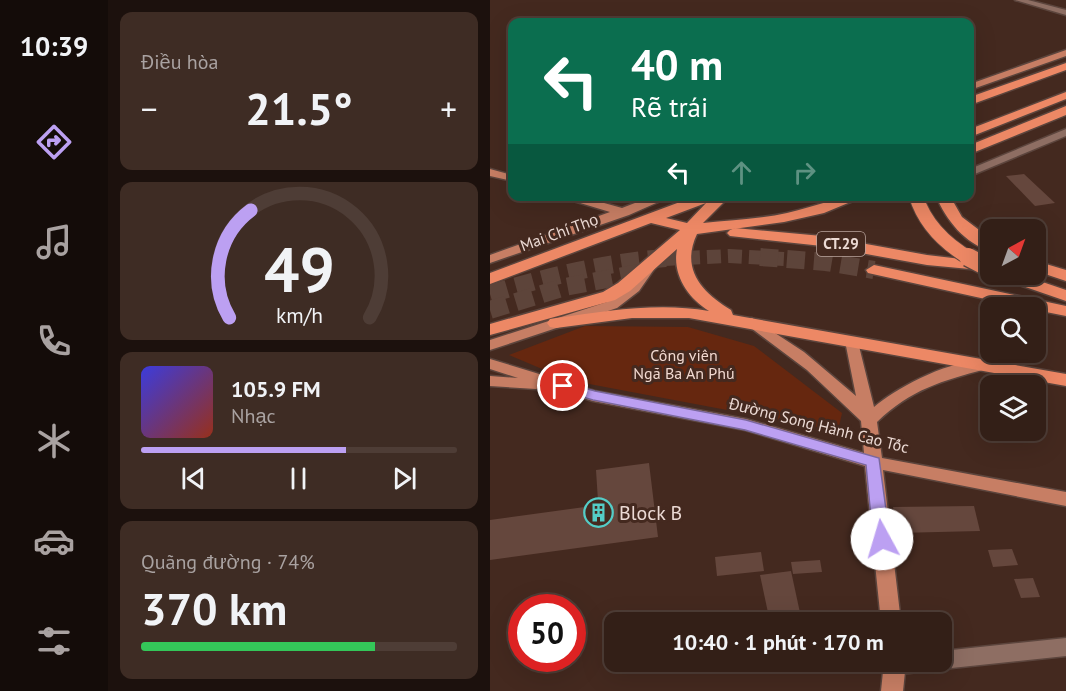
<!DOCTYPE html>
<html lang="vi">
<meta charset="utf-8">
<style>
:root{--surface:#331f17;--page:#3e2c24;--text:#f1f3f6;--muted:#a9a2a1;--line:#4e3d36;--accent:#bca0f2}
body{margin:0;font-family:"PT Sans",sans-serif;background:var(--page);color:var(--text);height:100vh;display:flex;flex-direction:column;font-size:22px;white-space:nowrap}
*{box-sizing:border-box;margin:0}
p{font-size:20px;color:var(--muted)}
.icon{flex:none;width:33px;height:33px;fill:none;stroke:currentColor;stroke-width:2;stroke-linecap:round;stroke-linejoin:round}
.map{position:relative;flex:1;overflow:hidden}
.drawer{display:flex;flex-direction:column;gap:12px;padding:12px;background:#1c110d;width:382px}
.drawer>*{flex:none}
.top-card{position:absolute;left:18px;top:18px;width:466px;height:183px;border-radius:12px;box-shadow:0 6px 24px #0002,0 0 0 2px var(--line);background:#0b6e4f;color:#fff;overflow:hidden}
.needle{width:39px;rotate:41deg}
.tools{position:absolute;left:490px;top:219px;display:grid;gap:12px}
.tools a{display:grid;place-items:center;width:66px;height:66px;border-radius:12px;background:var(--surface);box-shadow:0 6px 24px #0002,0 0 0 2px var(--line);font-size:30px}
.speed{position:absolute;left:18px;top:594px;display:flex;gap:12px;font-size:30px;font-weight:700;text-align:center}
.speed>*{display:grid;place-content:center;width:78px;height:78px;border-radius:50%;background:var(--surface);box-shadow:0 6px 24px #0002,0 0 0 2px var(--line);line-height:1}
.speed .limit{border:9px solid #d22;background:#fff;color:#111}
.pin{position:absolute;display:grid;place-items:center;width:51px;height:51px;color:#fff;margin:-26px;border:3px solid #fff;border-radius:50%;box-shadow:0 2px 6px #0007}
.me{position:absolute;width:66px;margin:-33px;rotate:354deg;stroke-linejoin:round;filter:drop-shadow(0 0 4px #0008)}
.turn{display:flex;align-items:center;gap:21px;height:126px;padding:0 24px;font-size:27px}
.turn .icon{width:78px;height:78px;stroke-width:2.5}
.turn b{display:block;font-size:42px;line-height:51px}
.lanes{display:flex;align-items:center;height:57px;padding:0 24px;background:#0003;justify-content:center;gap:30px;direction:ltr}
.lanes .off{opacity:.35}
.big{font-size:45px;font-weight:700;line-height:1.1}
.drawer .widget{flex:1;display:flex;flex-direction:column;justify-content:center;gap:9px;min-width:0;padding:0 21px;border-radius:12px;background:var(--page)}
.drawer .dial{align-items:center;gap:0}
.dial svg{height:156px;overflow:visible;fill:none;stroke:var(--line);stroke-width:7;stroke-linecap:round;text-anchor:middle}
.dial text{fill:var(--text);stroke:none}
.song{display:flex;align-items:center;gap:18px}
.cover{width:72px;height:72px;border-radius:9px;background:linear-gradient(135deg,hsl(240 70% 55%),hsl(10 70% 35%))}
.played{height:6px;border-radius:3px;background:linear-gradient(90deg,var(--accent) 65%,var(--line) 65%)}
.keys{display:flex;justify-content:space-around;direction:ltr}
.heat{display:flex;justify-content:space-between;align-items:center;font-size:33px;direction:ltr}
.charge{height:9px;border-radius:4px;background:linear-gradient(90deg,#34c759 74%,var(--line) 0)}
.trip{position:absolute;left:114px;top:612px;width:348px;height:60px;border-radius:12px;background:var(--surface);box-shadow:0 6px 24px #0002,0 0 0 2px var(--line);font-weight:700;line-height:60px;text-align:center}
main{display:flex;flex:1;min-height:0}
.tab-bar{display:flex;flex-direction:column;width:108px;justify-content:space-around;align-items:center;background:#140c09;color:var(--muted)}
.tab-bar .icon{width:42px;height:42px}
.tab-bar .on{color:var(--accent)}
.tab-bar b{font-size:27px;color:var(--text)}
.map>svg:first-child{display:block}
</style>
<main>
<nav class="tab-bar">
<b>10:39</b>
<svg class="icon on" aria-label="directions" viewBox="0 0 24 24"><path d="M12 3l9 9-9 9-9-9zM9 14v-3h6M13 9l2 2-2 2"/></svg>
<svg class="icon" aria-label="music" viewBox="0 0 24 24"><path d="M9 18V5l10-2v13"/><circle cx="6" cy="18" r="3"/><circle cx="16" cy="16" r="3"/></svg>
<svg class="icon" aria-label="phone" viewBox="0 0 24 24"><path d="M5 4h4l2 5-3 2q2 4 5 5l2-3 5 2v4C11 20 4 13 5 4z"/></svg>
<svg class="icon" aria-label="climate" viewBox="0 0 24 24"><path d="M12 3v18M4 7l16 10M4 17L20 7"/></svg>
<svg class="icon" aria-label="car" viewBox="0 0 24 24"><path d="M5 17H2v-5l4-1 3-4h7l3 4 3 1v5h-3M9 17h6M6 11h13"/><circle cx="7" cy="17" r="2"/><circle cx="17" cy="17" r="2"/></svg>
<svg class="icon" aria-label="filters" viewBox="0 0 24 24"><path d="M4 7h16M4 17h16"/><circle cx="9" cy="7" r="2"/><circle cx="15" cy="17" r="2"/></svg>
</nav>
<section class="drawer">
<div class="widget"><p>Điều hòa</p>
<div class="heat"><a>−</a><b class="big">21.5°</b><a>+</a></div>
</div>
<div class="widget dial"><svg viewBox="0 0 100 80">
<path d="M14 69A42 42 0 1 1 86 69"/>
<path d="M14 69A42 42 0 0 1 25 14" stroke="#bca0f2"/>
<text x="50" y="56" font-size="32" font-weight="700">49</text>
<text x="50" y="72" font-size="11">km/h</text>
</svg></div>
<div class="widget">
<div class="song"><i class="cover"></i><div><b>105.9 FM</b><p>Nhạc</p></div></div>
<div class="played"></div>
<div class="keys"><svg class="icon" aria-label="previous" viewBox="0 0 24 24"><path d="M18 5L8 12l10 7zM5 5v14"/></svg><svg class="icon" aria-label="pause" viewBox="0 0 24 24"><path d="M8 5v14M16 5v14"/></svg><svg class="icon" aria-label="next" viewBox="0 0 24 24"><path d="M6 5l10 7-10 7zM19 5v14"/></svg></div>
</div>
<div class="widget"><p>Quãng đường · 74%</p><b class="big">370 km</b><div class="charge"></div></div>
</section>
<div class="map">
<svg width="576" height="691" viewBox="0 0 576 691">
<rect width="100%" height="100%" fill="#44291f"/>
<path fill="#66270f" d="M95,326L198,327L264,346L352,413L348,431L78,380L19,355Z"/>
<g fill="#65473d">
<path d="M534,174L565,203L545,206L516,176Z"/>
<path d="M159,463L168,537L0,560V520L102,506V501H108L106,470Z"/>
<path d="M484,506L490,531L407,533L403,507Z"/>
<path d="M522,549L528,565L503,567L498,550Z"/>
<path d="M271,552L274,571L227,576L225,557Z"/>
<path d="M330,560L332,572L303,574L301,562Z"/>
<path d="M301,571L312,622H280L270,575Z"/>
<path d="M543,578L550,597L531,598L524,579Z"/>
</g>
<g fill="none" stroke-linecap="round" stroke-linejoin="round">
<path stroke="#5d443a" stroke-width="14" stroke-dasharray="14 7" stroke-linecap="butt" d="M175,259L239,256L296,259"/>
<g stroke="#5d443a" stroke-width="18" stroke-dasharray="18 9" stroke-linecap="butt">
<path d="M270,257L336,262L384,270"/>
<path d="M0,294C63,275 129,259 195,257"/>
<path d="M0,310L75,287L149,273"/>
</g>
<defs>
<g id="minor">
<path d="M525,0H538L576,10V15Z"/>
<path d="M576,129V136L480,176V169Z"/>
<path d="M576,638V656L452,669L444,667L442,662H452V651Z"/>
<path d="M395,662H442L439,669C426,673 410,675 397,671Z"/>
</g>
<g id="major">
<path d="M576,50V56L480,90V84Z"/>
<path d="M0,169L22,175V181L0,176Z"/>
<path d="M67,196H89L132,208L163,196H182L139,215L0,263V255L120,212Z"/>
<path d="M158,264L165,268L149,291L127,308L0,350V340L117,302L139,285L153,265Z"/>
<path d="M262,318L314,352L366,396L355,341L362,337L367,338L384,407C406,388 467,355 496,363L499,366L496,369C452,381 421,389 387,422L392,458L576,492V506L393,470L411,622H391L375,466L255,430L103,401L53,386L46,389L0,386V376L28,378L0,369V359L105,391L256,419L374,453L371,421L317,370L257,325L255,322L257,319Z"/>
<path d="M394,662H416L413,691H391Z"/>
</g>
<g id="highway">
<path d="M576,63V70L480,105V97Z"/>
<path d="M576,92V99L480,137V129Z"/>
<path d="M576,106V115L480,154V145Z"/>
<path d="M206,196H240L213,223C241,220 270,219 297,213C324,207 348,196 375,196L334,213L294,222L207,234C190,270 213,293 241,310L243,315L576,374V386L199,318H142L66,328L60,327L57,323L60,319L66,318C117,311 168,302 219,311C198,298 182,275 187,249L140,291L125,300L0,335V324L113,292L128,283L190,230L161,223L0,284V273ZM216,203L197,223L176,218Z"/>
<path d="M446,196H460L472,217L501,239V251C475,244 456,220 446,196Z"/>
<path d="M245,228L332,236L437,255L497,262L501,263V271L437,265L332,246L240,236L237,233L240,230Z"/>
<path d="M546,261L576,270V281L546,271Z"/>
<path d="M384,265L576,306V316L546,310V308H536L378,273L376,270Z"/>
<path d="M504,274H529L576,290V301L506,277Z"/>
</g>
</defs>
<use href="#minor" stroke="#5c453d" stroke-width="3"/>
<use href="#major" stroke="#5c453d" stroke-width="3"/>
<use href="#highway" stroke="#5c453d" stroke-width="3"/>
<use href="#minor" fill="#8e6e63" fill-rule="evenodd"/>
<use href="#major" fill="#c77e64" fill-rule="evenodd"/>
<use href="#highway" fill="#ed8865" fill-rule="evenodd"/>
<defs>
<path id="highway-bridge-far1" d="M426,196C435,225 455,244 481,259"/>
<path id="highway-bridge" d="M478,257L501,269"/>
</defs>
<use href="#highway-bridge-far1" stroke="#5c453d" stroke-width="16" stroke-linecap="butt"/>
<use href="#highway-bridge" stroke="#5c453d" stroke-width="21" stroke-linecap="butt"/>
<use href="#highway-bridge-far1" stroke="#ed8865" stroke-width="14"/>
<use href="#highway-bridge" stroke="#ed8865" stroke-width="18"/>
</g>
<path fill="#bca0f2" stroke="#7a689d" stroke-width="1.5" d="M73,382L105,391L256,420L389,458L400,539L398,544L392,546L386,544L383,539L376,465L255,430L103,400L68,390L66,386Z"/>
<defs>
<symbol id="building-ring" viewBox="-11 -11 22 22"><circle r="9.5" fill="#44291f" stroke="#54cdc7" stroke-width="1.5"/><path d="M-4-6H4V6H1V3H-1V6H-4ZM-2.5-4.3h1.7v1.8h-1.7ZM.8-4.3h1.7v1.8H.8ZM-2.5-1h1.7V.8h-1.7ZM.8-1h1.7V.8H.8Z" fill="#54cdc7"/></symbol>
</defs>
<g fill-rule="evenodd">
<use href="#building-ring" x="92" y="496" width="33" height="33"/>
</g>
<g text-anchor="middle" stroke-width="6" stroke-linejoin="round" paint-order="stroke">
<rect fill="#44291f" stroke="#baa59e" stroke-width="1.5" x="327" y="232" width="48" height="24" rx="4.5"/>
<g font-size="15" font-weight="bold" fill="#ecdad4">
<text x="351" y="249">CT.29</text>
</g>
<g font-size="16" fill="#ecdad4" stroke="#44291f">
<text transform="translate(69 232) rotate(-20)" y="6">Mai Chí Thọ</text>
<text transform="translate(329 425) rotate(14)" y="6">Đường Song Hành Cao Tốc</text>
</g>
<g font-size="16" fill="#f2d9d0" stroke="#44291f">
<text x="194" y="361">Công viên<tspan x="194" dy="18">Ngã Ba An Phú</tspan></text>
</g>
<g font-size="20" fill="#ecdad4" stroke="#44291f" text-anchor="start">
<text x="129" y="520">Block B</text>
</g>
</g>
</svg>
<div class="tools">
<a><svg class="needle" viewBox="-14 -14 28 28"><path d="M0-13l5 13h-10z" fill="#e53935"/><path d="M0 13l5-13h-10z" fill="#a9a2a1"/></svg></a>
<a><svg class="icon" aria-label="search" viewBox="0 0 24 24"><circle cx="10" cy="10" r="6"/><path d="M15 15l6 6"/></svg></a>
<a><svg class="icon" aria-label="layers" viewBox="0 0 24 24"><path d="M12 4l9 5-9 5-9-5zM3 14l9 5 9-5"/></svg></a>
</div>
<div class="speed"><div class="limit">50</div></div>
<div class="pin" style="left:73px;top:386px;background:#d93025"><svg class="icon" aria-label="arrive" viewBox="0 0 24 24"><path d="M6 21V4h12l-3 4 3 4H6"/></svg></div>
<svg class="me" style="left:392px;top:539px" viewBox="-20 -20 40 40"><circle r="19" fill="#fff"/><path d="M0-13L10 11 0 6-10 11z" fill="#bca0f2"/></svg>
<div class="trip">10:40 · 1 phút · 170 m</div>
<div class="top-card">
<div class="turn"><svg class="icon" aria-label="left" viewBox="0 0 24 24"><path d="M17 20v-9H6M10 6l-5 5 5 5"/></svg><div><b>40 m</b>Rẽ trái</div></div>
<div class="lanes"><svg class="icon" aria-label="left" viewBox="0 0 24 24"><path d="M17 20v-9H6M10 6l-5 5 5 5"/></svg><svg class="icon off" aria-label="ahead" viewBox="0 0 24 24"><path d="M12 20V5M6 11l6-6 6 6"/></svg><svg class="icon off" aria-label="right" viewBox="0 0 24 24"><path d="M7 20v-9h11M14 6l5 5-5 5"/></svg></div>
</div>
</div>
</main>
